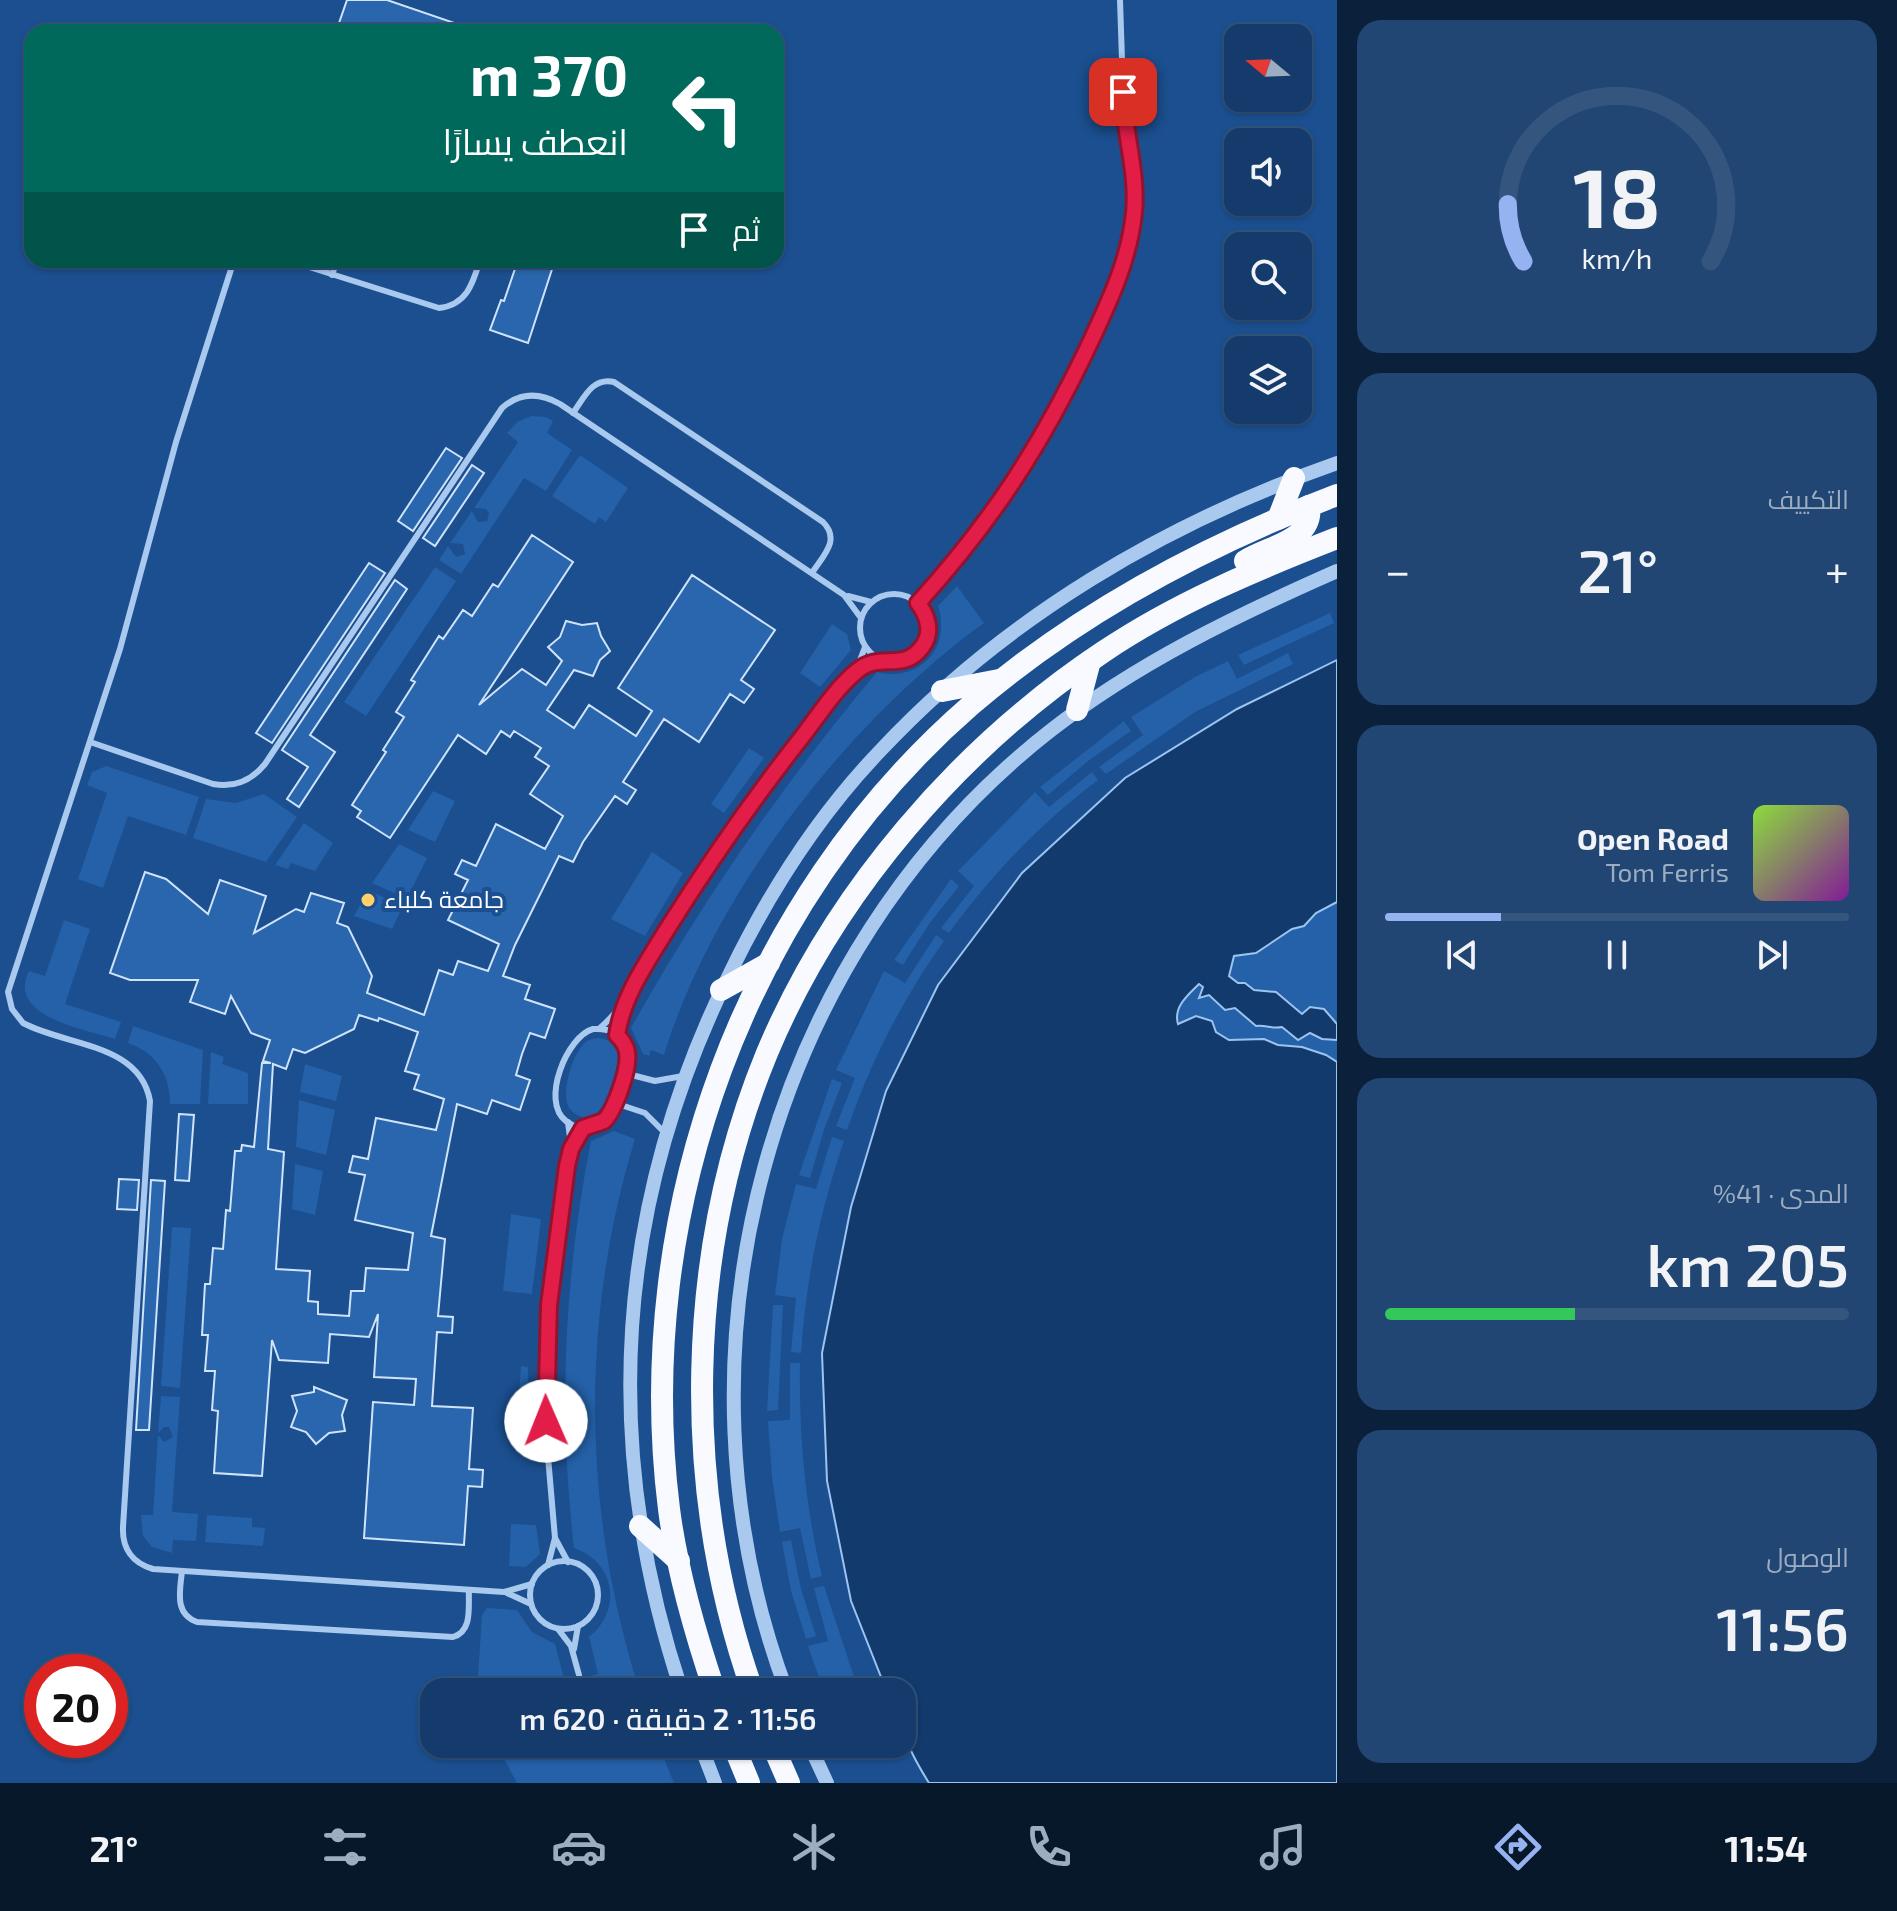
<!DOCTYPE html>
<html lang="ar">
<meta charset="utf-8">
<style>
:root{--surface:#143b6b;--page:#214673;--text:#f1f3f6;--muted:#9dadc1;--line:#33557e;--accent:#95b2f1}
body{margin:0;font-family:"Exo 2",Cairo,sans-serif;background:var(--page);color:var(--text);direction:rtl;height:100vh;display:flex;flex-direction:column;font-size:30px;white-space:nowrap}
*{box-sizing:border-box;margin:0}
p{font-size:26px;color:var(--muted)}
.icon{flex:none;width:44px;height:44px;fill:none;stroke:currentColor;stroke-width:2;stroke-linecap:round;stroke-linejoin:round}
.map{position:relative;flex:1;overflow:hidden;direction:ltr}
.drawer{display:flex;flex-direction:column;gap:20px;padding:20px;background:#0b203b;width:560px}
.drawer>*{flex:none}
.top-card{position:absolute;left:24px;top:24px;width:760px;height:244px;border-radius:24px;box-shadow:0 2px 6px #0004,0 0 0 2px var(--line);direction:rtl;background:#00695c;color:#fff;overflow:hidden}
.needle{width:52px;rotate:289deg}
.fabs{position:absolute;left:1224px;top:24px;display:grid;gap:16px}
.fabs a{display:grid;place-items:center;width:88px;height:88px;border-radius:16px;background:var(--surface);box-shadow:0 2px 6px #0004,0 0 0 2px var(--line);font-size:40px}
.speed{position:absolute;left:24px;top:1654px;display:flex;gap:16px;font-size:40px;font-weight:700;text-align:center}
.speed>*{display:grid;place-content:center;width:104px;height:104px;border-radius:50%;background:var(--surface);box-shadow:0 2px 6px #0004,0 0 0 2px var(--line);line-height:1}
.speed .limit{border:12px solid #d22;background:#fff;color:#111}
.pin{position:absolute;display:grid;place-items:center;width:68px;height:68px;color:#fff;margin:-34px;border-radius:16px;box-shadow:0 4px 12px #0006}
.me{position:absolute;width:88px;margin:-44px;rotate:359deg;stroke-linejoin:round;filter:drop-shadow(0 0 6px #0008)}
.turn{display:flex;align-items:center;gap:28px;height:168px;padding:0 24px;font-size:36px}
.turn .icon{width:104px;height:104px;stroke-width:2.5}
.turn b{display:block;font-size:56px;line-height:68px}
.then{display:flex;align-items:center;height:76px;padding:0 24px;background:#0003;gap:16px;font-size:30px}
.big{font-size:60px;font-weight:600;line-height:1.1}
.drawer .card{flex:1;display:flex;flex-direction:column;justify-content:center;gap:12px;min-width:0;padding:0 28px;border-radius:24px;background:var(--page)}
.drawer .dial{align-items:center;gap:0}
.dial svg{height:208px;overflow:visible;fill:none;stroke:var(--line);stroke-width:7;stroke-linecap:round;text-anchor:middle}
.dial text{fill:var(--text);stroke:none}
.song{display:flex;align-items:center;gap:24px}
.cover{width:96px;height:96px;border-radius:12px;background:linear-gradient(135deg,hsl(90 70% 55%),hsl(290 70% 35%))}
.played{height:8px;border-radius:4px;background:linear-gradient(90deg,var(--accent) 25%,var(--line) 25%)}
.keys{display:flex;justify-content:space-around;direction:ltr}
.heat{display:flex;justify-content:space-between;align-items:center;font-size:44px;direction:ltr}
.charge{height:12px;border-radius:6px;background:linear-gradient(90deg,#34c759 41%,var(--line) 0)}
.trip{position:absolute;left:420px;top:1678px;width:496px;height:80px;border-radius:24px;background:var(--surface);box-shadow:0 2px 6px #0004,0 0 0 2px var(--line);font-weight:600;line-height:80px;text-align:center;direction:rtl}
.menu{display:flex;height:128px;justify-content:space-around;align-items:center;background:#08182b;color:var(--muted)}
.menu .icon{width:56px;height:56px}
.menu .current{color:var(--accent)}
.menu b{font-size:36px;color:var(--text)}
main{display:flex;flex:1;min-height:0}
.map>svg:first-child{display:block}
</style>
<main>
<section class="drawer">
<div class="card dial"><svg viewBox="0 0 100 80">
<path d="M14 69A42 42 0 1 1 86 69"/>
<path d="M14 69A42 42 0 0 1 8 47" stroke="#95b2f1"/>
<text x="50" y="56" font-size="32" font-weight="700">18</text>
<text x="50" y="72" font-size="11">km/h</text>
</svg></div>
<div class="card"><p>التكييف</p>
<div class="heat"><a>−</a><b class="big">21°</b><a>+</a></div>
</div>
<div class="card">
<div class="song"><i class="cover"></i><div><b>Open Road</b><p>Tom Ferris</p></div></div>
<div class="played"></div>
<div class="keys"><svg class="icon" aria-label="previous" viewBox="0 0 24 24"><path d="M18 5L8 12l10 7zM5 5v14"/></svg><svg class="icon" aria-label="pause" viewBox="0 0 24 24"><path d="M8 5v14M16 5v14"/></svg><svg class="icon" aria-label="next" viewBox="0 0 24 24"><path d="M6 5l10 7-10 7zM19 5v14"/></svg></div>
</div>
<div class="card"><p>المدى · 41%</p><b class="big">205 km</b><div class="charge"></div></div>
<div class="card"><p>الوصول</p><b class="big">11:56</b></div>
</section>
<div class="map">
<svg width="1337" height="1783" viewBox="0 0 1337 1783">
<rect width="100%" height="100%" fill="#1b4f8f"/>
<g fill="#2461a8">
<path d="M531,416L546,417L553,421L547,433L572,450L546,491L524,478L461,574L439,560L448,546L456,557L465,554L463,544L450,543L472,511L478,522L487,521L489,513L486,509L474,508L518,442L507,433L517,422Z"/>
<path d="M580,455L628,488L606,522L599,517L595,524L552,496Z"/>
<path d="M435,567L456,581L366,716L344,702Z"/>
<path d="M957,586L984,623C848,721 713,894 664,1055L651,1050L649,1056L643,1054L631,1028C702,901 783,784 877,672C919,683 952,648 938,606Z"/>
<path d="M1330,613L1334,623L1244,665L1238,655Z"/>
<path d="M832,624L847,634L851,650L820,687L800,673Z"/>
<path d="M1288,653L1293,664L1195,712L1106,774L1099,767L1143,735L1131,717L1195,677L1228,661L1237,679Z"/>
<path d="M1124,721L1131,731L1088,761L1048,795L1040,787Z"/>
<path d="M749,748L764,758L724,813L711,804Z"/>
<path d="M106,766L199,797L186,835L128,816L103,888L78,879L107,793L87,785L92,772Z"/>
<path d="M1092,772L1098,780C1040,824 992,874 949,933L941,928L974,886L958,871L1035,792L1049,807Z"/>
<path d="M433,791L455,801L435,842L408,830Z"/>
<path d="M264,794L297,817L266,862L193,838L206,799L236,803Z"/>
<path d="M304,823L333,843L315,871L291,863L288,869L275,865Z"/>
<path d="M399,844L427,858L407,899L372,883Z"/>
<path d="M652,852L683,873L645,936L611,919Z"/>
<path d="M951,879L959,886L929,924L903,965L894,960Z"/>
<path d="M368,890L403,906L392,929L354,916Z"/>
<path d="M1337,902V1024L1324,1009L1302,1015L1276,992L1254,990L1245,983H1238L1229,976L1234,955L1257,953L1292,929L1304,926L1316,913Z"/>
<path d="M64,920L90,929L65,1004L121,1022L115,1039C85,1029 6,1017 29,971L45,976Z"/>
<path d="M936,935L944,941C902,1000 871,1061 847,1130L836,1126L855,1078L836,1070L884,971L905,983Z"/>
<path d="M1199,983L1215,1002L1235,1008L1256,1026C1266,1025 1273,1029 1282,1027L1288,1034L1310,1033L1322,1039L1337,1040V1062L1302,1047L1278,1045L1264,1039L1229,1040L1196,1016L1177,1024C1174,1006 1188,996 1199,983Z"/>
<path d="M133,1026L203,1050L200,1104H170C170,1074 156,1053 128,1043Z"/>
<path d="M598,1038C627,1041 618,1066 611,1086C606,1101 596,1128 574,1113C557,1102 571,1059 582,1046C586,1040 591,1039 598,1038Z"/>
<path d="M211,1052L224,1057L222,1064L248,1073V1104H208Z"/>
<path d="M305,1064L342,1076L336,1101L300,1092Z"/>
<path d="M832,1079L842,1083L824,1130L810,1178L799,1175Z"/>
<path d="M299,1100L335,1110L326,1155L296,1147Z"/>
<path d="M614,1131L635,1139C580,1319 582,1512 640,1692H477L482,1615L487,1608L517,1610L532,1632L555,1644L565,1682L598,1674L589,1637C623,1610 615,1562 574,1548C558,1410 564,1277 591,1141Z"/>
<path d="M832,1137L844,1141C820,1211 806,1279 801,1353L791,1352L796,1298L775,1295L782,1239L796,1184L816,1189Z"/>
<path d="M295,1164L323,1171L315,1215L292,1209Z"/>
<path d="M511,1214L541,1219L532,1294L503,1291Z"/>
<path d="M172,1227L191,1228L180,1388L161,1386Z"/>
<path d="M773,1305H783L778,1410L767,1411Z"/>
<path d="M790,1363H800C799,1436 805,1505 822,1576L811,1579L800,1528L780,1532L772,1477L768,1421L790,1420Z"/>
<path d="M521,1366L528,1367L529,1435L516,1434Z"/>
<path d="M161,1396L180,1397L172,1512L198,1514L196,1541L173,1540L172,1553L152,1547L143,1536L141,1515H153L158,1435L164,1442L173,1437L169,1427H164L158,1433Z"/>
<path d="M207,1515L252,1518V1527L265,1528L263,1546L205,1542Z"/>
<path d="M511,1524L536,1525L540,1554L526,1567L509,1566Z"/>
<path d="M791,1540L801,1589L816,1636L806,1639L791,1591L782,1542Z"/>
<path d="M824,1586L859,1692H824L808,1646L828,1641L814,1588Z"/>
<path d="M496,1744H658L674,1783H517Z"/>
</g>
<path fill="#123a6d" stroke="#9cc4f0" stroke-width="2" d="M1337,660V902L1316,913L1304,926L1292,929L1256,953L1234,956L1229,976L1238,983H1245L1254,990L1276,992L1302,1014L1310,1007L1324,1009L1337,1024V1040L1322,1039L1310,1033L1298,1040L1282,1027C1273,1029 1266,1025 1256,1026L1235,1008L1225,1010L1209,995L1199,998L1203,987L1199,984C1188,995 1173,1007 1178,1024L1196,1016L1212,1021L1216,1032L1229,1040L1264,1039L1278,1045L1302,1047L1326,1055L1337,1062V1783H929C906,1746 902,1736 902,1692H887L851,1601L827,1481L822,1353L851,1207L886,1091L938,985L1022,873L1125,778L1237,709Z"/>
<g fill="#2a66ad" stroke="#cfe3fa" stroke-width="2" fill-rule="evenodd">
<path d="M347,0H387L475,30L474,32H368L339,23Z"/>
<path d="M518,260H555L528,343L490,330L501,300L504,301Z"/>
<path d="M446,448L462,458L413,531L398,521Z"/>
<path d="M472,465L484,473L435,546L423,538Z"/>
<path d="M532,535L573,562L479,705L522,669L546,685L562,661L548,647L560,637L566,621L582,625L597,623L601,636L610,651L600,660L593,676L574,670L547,710L574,728L589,705L636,736L652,711L618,688L692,575L775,630L741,680L754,689L744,703L730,694L699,742L664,719L623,782L636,790L627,804L615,796L583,842L573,862L559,856L515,945L503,976L530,985L525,999L555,1009L545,1038L530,1033L522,1054L516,1075L530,1080L520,1110L492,1100L487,1114L457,1104L431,1236L445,1239L438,1316L453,1317L452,1333L437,1332L432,1406L473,1408L469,1469L483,1470L482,1487L468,1486L464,1545L364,1538L373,1402L414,1405L416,1379L374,1377L378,1314L369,1337L330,1334L328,1363L279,1360L272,1340L262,1476L214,1473L218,1411L212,1410L215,1371H205L208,1335H202L205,1284H210L213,1248L223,1249L226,1210L230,1211L235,1151H241L242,1145L254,1147L262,1063H271L263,1061L270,1040L251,1033L231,996L225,1014L190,1002L198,980H130L110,973L145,872L166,879L208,914L220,880L266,896L254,933L296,909L304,912L311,893L344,903L337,923L348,927L372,976L367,993L424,1015L439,970L453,975L458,961L488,971L499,944L448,920L468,880L455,874L462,860L476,866L496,824L545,849L563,816L530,794L549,766L535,757L541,748L514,731L510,737L501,731L486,754L458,735L390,838L357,817L361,811L352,805L386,752L383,750L404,717L396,712L415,682L411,680L439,636L443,639L463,610L472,616L493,584L498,587ZM359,1015L378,1021L379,1018L418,1032L405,1071L419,1075L414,1089L444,1099L436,1130L376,1118L368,1159L353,1156L349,1172L365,1175L355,1220L413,1233L408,1270L366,1268L364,1291H351L349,1316L318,1314V1302L308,1301L310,1271L276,1269L284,1152L268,1149L273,1064L286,1069L293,1049L305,1053L354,1029Z"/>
<path d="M369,563L385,573L272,743L256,733Z"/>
<path d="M395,580L407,589L310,735L335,752L299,807L287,799L308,767L282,750Z"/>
<path d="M179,1114L194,1115L189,1181L175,1180Z"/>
<path d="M119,1179L139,1180L137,1210L117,1209Z"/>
<path d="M151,1180L165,1181L149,1430H136Z"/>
<path d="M314,1387L347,1400L342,1415L345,1431L329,1433L316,1444L306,1432L291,1427L297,1411L292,1396L314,1392Z"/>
</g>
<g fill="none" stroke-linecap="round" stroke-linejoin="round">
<g stroke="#a9c9ee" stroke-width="6">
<path d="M234,260L176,442L120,649L8,992L12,1009L23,1023C66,1046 140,1043 150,1101L123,1527C122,1548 132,1563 153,1569L504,1592L532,1584"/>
<path d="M287,260L439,308C467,305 473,283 480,260"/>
<path d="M332,275L337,260"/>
<path d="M573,413C584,398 592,377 614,382L823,522C841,540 823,556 812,573"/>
<circle cx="894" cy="628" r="34"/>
<path d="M848,596L871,602"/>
<path d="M918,603L978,535L1022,471L1067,391L1121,272L1131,231L1135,192L1134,172L1124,120L1120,0"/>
<path d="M859,669L880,659"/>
<path d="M90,742L213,784C234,788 251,781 265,764L502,408C520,392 539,392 560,404L844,595L861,618"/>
<path d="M600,1028C638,995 660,939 688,897C740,818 795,744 856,671L865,647"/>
<path d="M593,1029C633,1027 629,1059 620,1086C613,1109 598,1145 566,1121C540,1102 567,1036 593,1029Z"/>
<path d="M617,1035L623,1007"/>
<path d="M624,1073L655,1081L683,1076"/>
<path d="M615,1103L645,1113L665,1133"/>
<path d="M568,1122L571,1145"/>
<path d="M555,1538L568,1562"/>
<circle cx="564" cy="1595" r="34"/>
<path d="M548,1565L555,1538L547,1445L546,1351L553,1259L567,1166L571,1149L583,1128"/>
<path d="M182,1571C180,1591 174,1614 197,1622L453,1637C473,1631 468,1607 469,1590"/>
<path d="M507,1593L531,1604"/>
<path d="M558,1629L571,1646L579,1675"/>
<path d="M574,1649L578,1626"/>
</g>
<g stroke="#a9c9ee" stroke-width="14">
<path d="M682,1692C600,1446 615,1204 731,971C770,891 817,817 879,752C1004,618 1165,523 1337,463"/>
<path d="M787,1692C660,1355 765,954 1050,731C1137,663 1237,615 1337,571"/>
<path d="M700,1744L715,1783"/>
<path d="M809,1744L827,1783"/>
</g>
<g stroke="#f8faff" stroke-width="22">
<path d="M1278,519L1294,478"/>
<path d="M1245,561C1268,546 1314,541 1309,506"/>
<path d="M942,691L999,680"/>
<path d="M1077,710L1090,661"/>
<path d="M721,990L769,963"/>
<path d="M640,1526L679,1561"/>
<path d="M715,1692C695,1633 677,1571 669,1509C632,1213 744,902 971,705C1078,613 1206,545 1337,495"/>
<path d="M753,1692C681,1489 685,1252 767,1053C834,893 959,748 1103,652C1176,603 1255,570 1337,538"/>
<path d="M733,1744L749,1783"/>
<path d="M772,1744L789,1783"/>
</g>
</g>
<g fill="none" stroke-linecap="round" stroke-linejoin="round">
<defs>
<path id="route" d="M546,1421L549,1305L567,1166L571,1149L583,1128L604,1121C615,1110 630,1068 627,1052C626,1045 622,1040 617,1035C623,996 646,964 666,931C708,864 753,799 802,737C819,715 836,688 857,671C880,651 903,673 922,647C933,633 928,616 918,603C993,520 1041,446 1089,345C1109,302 1129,261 1134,213C1138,172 1124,133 1123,92"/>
</defs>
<use href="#route" stroke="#92132f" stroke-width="20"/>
<use href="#route" stroke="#e11d48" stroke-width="14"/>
</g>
<circle fill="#ffd166" stroke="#1b4f8f" stroke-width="3" cx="368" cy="900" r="8"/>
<g text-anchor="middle" stroke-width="8" stroke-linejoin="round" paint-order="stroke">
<g font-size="24" fill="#fff" stroke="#1b4f8f" text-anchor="start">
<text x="384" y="908">جامعة كلباء</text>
</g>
</g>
</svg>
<div class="fabs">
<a><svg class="needle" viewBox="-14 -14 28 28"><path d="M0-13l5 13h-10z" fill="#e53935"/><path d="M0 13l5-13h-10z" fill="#9dadc1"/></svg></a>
<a><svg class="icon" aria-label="sound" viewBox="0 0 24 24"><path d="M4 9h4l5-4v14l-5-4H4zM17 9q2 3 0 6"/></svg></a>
<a><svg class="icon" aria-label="search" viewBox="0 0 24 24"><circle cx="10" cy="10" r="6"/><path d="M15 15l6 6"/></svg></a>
<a><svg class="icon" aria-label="layers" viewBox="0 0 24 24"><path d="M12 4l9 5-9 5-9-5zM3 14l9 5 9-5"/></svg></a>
</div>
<div class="speed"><div class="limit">20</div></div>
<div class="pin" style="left:1123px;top:92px;background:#d93025"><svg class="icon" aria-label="arrive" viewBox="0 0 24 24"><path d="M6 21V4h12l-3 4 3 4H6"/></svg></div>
<svg class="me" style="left:546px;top:1421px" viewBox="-20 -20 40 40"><circle r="19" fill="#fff"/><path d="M0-13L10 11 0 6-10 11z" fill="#e11d48"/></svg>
<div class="trip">11:56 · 2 دقيقة · 620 m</div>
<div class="top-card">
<div class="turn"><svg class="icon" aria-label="left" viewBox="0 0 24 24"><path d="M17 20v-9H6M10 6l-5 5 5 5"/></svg><div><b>370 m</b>انعطف يسارًا</div></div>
<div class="then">ثم<svg class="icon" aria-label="arrive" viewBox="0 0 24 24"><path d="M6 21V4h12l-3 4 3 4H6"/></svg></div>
</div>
</div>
</main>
<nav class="menu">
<b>11:54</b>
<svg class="icon current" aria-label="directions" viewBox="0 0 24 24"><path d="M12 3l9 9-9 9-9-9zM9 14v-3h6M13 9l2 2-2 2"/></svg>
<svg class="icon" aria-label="music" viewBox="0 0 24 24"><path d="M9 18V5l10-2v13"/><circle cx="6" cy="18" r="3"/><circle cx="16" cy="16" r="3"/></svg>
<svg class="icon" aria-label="phone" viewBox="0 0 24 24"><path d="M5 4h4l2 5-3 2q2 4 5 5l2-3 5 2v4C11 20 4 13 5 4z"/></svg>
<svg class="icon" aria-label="climate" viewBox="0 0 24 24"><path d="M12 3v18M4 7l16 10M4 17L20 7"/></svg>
<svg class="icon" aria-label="car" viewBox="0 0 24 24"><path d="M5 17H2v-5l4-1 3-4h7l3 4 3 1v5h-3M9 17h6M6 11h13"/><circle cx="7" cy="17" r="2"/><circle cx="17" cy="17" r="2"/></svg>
<svg class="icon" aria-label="filters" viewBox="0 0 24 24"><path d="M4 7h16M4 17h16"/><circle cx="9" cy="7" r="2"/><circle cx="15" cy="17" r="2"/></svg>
<b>21°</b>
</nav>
